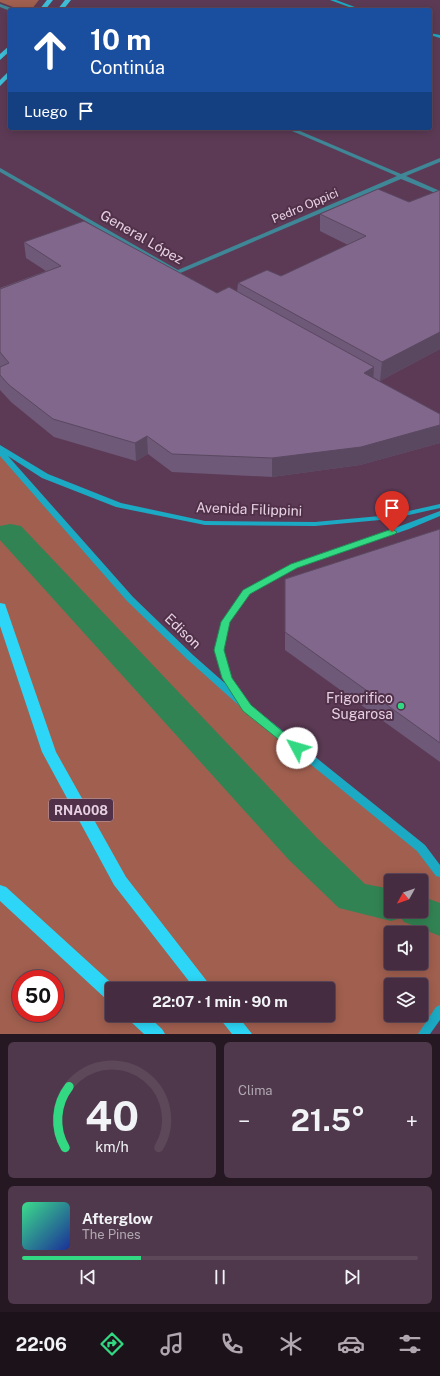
<!DOCTYPE html>
<html lang="es">
<meta charset="utf-8">
<style>
:root{--surface:#452c40;--page:#4f384b;--text:#f1f3f6;--muted:#b0a7b1;--line:#5d4859;--accent:#33d882}
body{margin:0;font-family:"Public Sans",sans-serif;background:var(--page);color:var(--text);height:100vh;display:flex;flex-direction:column;font-size:15px;white-space:nowrap}
*{box-sizing:border-box;margin:0}
p{font-size:13px;color:var(--muted)}
.icon{flex:none;width:22px;height:22px;fill:none;stroke:currentColor;stroke-width:2;stroke-linecap:round;stroke-linejoin:round}
.map{position:relative;height:1034px;overflow:hidden}
.panel{display:flex;flex-direction:column;gap:8px;padding:8px;background:#261823;flex:1}
.panel>*{flex:none}
.top-card{position:absolute;left:8px;top:8px;width:424px;height:122px;border-radius:4px;box-shadow:0 2px 10px #0003,0 0 0 1px var(--line);background:#1a4fa0;color:#fff;overflow:hidden}
.needle{width:26px;rotate:230deg}
.fabs{position:absolute;left:384px;top:874px;display:grid;gap:8px}
.fabs a{display:grid;place-items:center;width:44px;height:44px;border-radius:4px;background:var(--surface);box-shadow:0 2px 10px #0003,0 0 0 1px var(--line);font-size:20px}
.speed{position:absolute;left:12px;top:970px;display:flex;gap:8px;font-size:20px;font-weight:700;text-align:center}
.speed>*{display:grid;place-content:center;width:52px;height:52px;border-radius:50%;background:var(--surface);box-shadow:0 2px 10px #0003,0 0 0 1px var(--line);line-height:1}
.speed .limit{border:6px solid #d22;background:#fff;color:#111}
.pin{position:absolute;display:grid;place-items:center;width:34px;height:34px;color:#fff;margin:-41px -17px;border-radius:50% 50% 50% 0;rotate:-45deg;box-shadow:0 0 4px #0007}
.pin .icon{rotate:45deg}
.me{position:absolute;width:44px;margin:-22px;rotate:309deg;stroke-linejoin:round;filter:drop-shadow(0 0 3px #0008)}
.turn{display:flex;align-items:center;gap:14px;height:84px;padding:0 16px;font-size:18px}
.turn .icon{width:52px;height:52px;stroke-width:2.5}
.turn b{display:block;font-size:28px;line-height:34px}
.then{display:flex;align-items:center;height:38px;padding:0 16px;background:#0003;gap:8px;font-size:15px}
.big{font-size:30px;font-weight:700;line-height:1.1}
.panel .card{flex:1;display:flex;flex-direction:column;justify-content:center;gap:6px;min-width:0;padding:0 14px;border-radius:6px;background:var(--page)}
.panel .dial{align-items:center;gap:0}
.dial svg{height:104px;overflow:visible;fill:none;stroke:var(--line);stroke-width:7;stroke-linecap:round;text-anchor:middle}
.dial text{fill:var(--text);stroke:none}
.song{display:flex;align-items:center;gap:12px}
.cover{width:48px;height:48px;border-radius:6px;background:linear-gradient(135deg,hsl(150 70% 55%),hsl(230 70% 35%))}
.played{height:4px;border-radius:2px;background:linear-gradient(90deg,var(--accent) 30%,var(--line) 30%)}
.keys{display:flex;justify-content:space-around;direction:ltr}
.heat{display:flex;justify-content:space-between;align-items:center;font-size:22px;direction:ltr}
.panel .tiles{flex:1;display:grid;gap:8px;grid-template-columns:1fr 1fr}
.card:last-child{grid-column:span 2}
.trip{position:absolute;left:105px;top:982px;width:230px;height:40px;border-radius:4px;background:var(--surface);box-shadow:0 2px 10px #0003,0 0 0 1px var(--line);font-weight:700;line-height:40px;text-align:center}
.dock{display:flex;height:64px;justify-content:space-around;align-items:center;background:#1c121a;color:var(--muted)}
.dock .icon{width:28px;height:28px}
.dock .on{color:var(--accent)}
.dock b{font-size:18px;color:var(--text)}
.map>svg:first-child{display:block}
</style>
<div class="map">
<svg width="440" height="1034" viewBox="0 0 440 1034">
<rect width="100%" height="100%" fill="#5c3a55"/>
<g fill="#a05f4f" fill-rule="evenodd">
<path d="M0,0H39L31,10H21L0,2Z"/>
<path d="M0,451L130,599L190,657L420,848L440,873V1010L424,1034H0ZM391,881H421V911H391ZM391,933H421V963H391ZM21,979H55V1013H21ZM391,985H421V1015H391ZM112,989H328V1015H112Z"/>
</g>
<g fill="none" stroke-linecap="round" stroke-linejoin="round">
<path fill="#328353" fill-rule="evenodd" d="M10,524L21,526L317,838L365,884L391,889V911H421V896L440,903V936L404,922L401,918L391,921L339,908L289,860L0,540V526Z"/>
<g fill="#3f8797" fill-rule="evenodd">
<path d="M0,4L14,9V10L10,11L0,7Z"/>
<path d="M285,128H293L401,174L440,158V162L406,176L440,191V195L401,179L178,274L0,172V168L2,169L178,270L397,176Z"/>
</g>
<g fill="#1ca9c3" fill-rule="evenodd">
<path d="M330,0H336L363,10H357Z"/>
<path d="M430,33L440,35V38L430,35Z"/>
<path d="M0,445L48,474L121,503L205,521L315,522L391,515L440,504V508L391,519L315,526L205,525L116,507L42,478L8,456L133,597L193,655L227,685L222,678L215,650L221,622L244,590L291,564L403,525L440,511V516L409,529L297,568L250,594L229,622L223,650L231,678L245,697L243,699L425,845L440,865V877L436,876L417,851L244,710L187,659L127,601L0,456Z"/>
<path d="M440,1005V1020L430,1034H418L436,1007Z"/>
</g>
<g fill="#3fbfda" fill-rule="evenodd">
<path d="M47,0H53L45,10H39Z"/>
<path d="M65,0H71L63,10H57Z"/>
<path d="M10,45V51L0,60V54Z"/>
<path d="M10,70V76L0,86V80Z"/>
</g>
<g fill="#2dd6f6" fill-rule="evenodd">
<path d="M0,603L5,604L6,607L56,752L126,877L213,989H195L114,885L42,752L0,626Z"/>
<path d="M0,885L6,887L118,989H112V1001L106,999L0,901Z"/>
<path d="M126,1015H147L162,1029L165,1034H144L129,1020Z"/>
<path d="M217,1015H237L252,1034H232Z"/>
</g>
</g>
<g fill="#6e5978">
<path d="M440,190V349L380,381L373,377V378L440,414V443L360,465L272,477L172,472L148,454L136,461L54,437L11,402L0,390V288L46,271L26,258L24,242L217,293L237,292L238,283L281,276L348,245L320,231V214L409,202Z"/>
<path d="M440,529V762L285,650V579Z"/>
</g>
<g fill="#5a4861">
<path d="M440,332V349L380,381L382,362Z"/>
<path d="M374,367L373,385L364,373Z"/>
<path d="M440,425V443L360,465L272,477V458Z"/>
<path d="M147,436L148,454L136,461L135,443Z"/>
</g>
<g fill="#80678b" stroke="#5a4861">
<path d="M378,189L409,202L440,190V332L382,362L238,283L267,270L281,276L366,236L320,214Z"/>
<path d="M84,221L217,293L229,287L374,367L364,373L440,414V425L361,447L272,458L172,454L147,436L135,443L53,419L9,385L0,375V367L9,363L0,352V289L61,266L24,242Z"/>
<path d="M440,529V743L285,632V579Z"/>
</g>
<path fill="#33d882" stroke="#218c54" d="M392,529L397,532L395,534L297,568L250,594L230,622L224,650L232,678L251,705L302,748L301,751H293L243,711L222,678L214,650L221,622L243,590L291,564Z"/>
<circle fill="#33d882" stroke="#51304a" stroke-width="1.5" cx="401" cy="706" r="4"/>
<g text-anchor="middle" stroke-width="4" stroke-linejoin="round" paint-order="stroke">
<g font-size="12" fill="#e6d1e1" stroke="#51304a">
<text transform="translate(305 206) rotate(-23)" y="4">Pedro Oppici</text>
</g>
<rect fill="#51304a" stroke="#b9a1b4" stroke-width="1" x="49" y="799" width="64" height="22" rx="3"/>
<g font-size="13" font-weight="bold" fill="#e6d1e1">
<text x="81" y="815">RNA008</text>
</g>
<g font-size="14" fill="#e6d1e1" stroke="#51304a">
<text transform="translate(142 237) rotate(30)" y="5">General López</text>
<text transform="translate(249 509) rotate(2)" y="5">Avenida Filippini</text>
<text transform="translate(183 631) rotate(44)" y="5">Edison</text>
</g>
<g font-size="14" fill="#e6d1e1" stroke="#51304a" text-anchor="end">
<text x="393" y="703">Frigorifico<tspan x="393" dy="16">Sugarosa</tspan></text>
</g>
</g>
</svg>
<div class="fabs">
<a><svg class="needle" viewBox="-14 -14 28 28"><path d="M0-13l5 13h-10z" fill="#e53935"/><path d="M0 13l5-13h-10z" fill="#b0a7b1"/></svg></a>
<a><svg class="icon" aria-label="sound" viewBox="0 0 24 24"><path d="M4 9h4l5-4v14l-5-4H4zM17 9q2 3 0 6"/></svg></a>
<a><svg class="icon" aria-label="layers" viewBox="0 0 24 24"><path d="M12 4l9 5-9 5-9-5zM3 14l9 5 9-5"/></svg></a>
</div>
<div class="speed"><div class="limit">50</div></div>
<div class="pin" style="left:392px;top:532px;background:#d93025"><svg class="icon" aria-label="arrive" viewBox="0 0 24 24"><path d="M6 21V4h12l-3 4 3 4H6"/></svg></div>
<svg class="me" style="left:297px;top:748px" viewBox="-20 -20 40 40"><circle r="19" fill="#fff"/><path d="M0-13L10 11 0 6-10 11z" fill="#33d882"/></svg>
<div class="trip">22:07 · 1 min · 90 m</div>
<div class="top-card">
<div class="turn"><svg class="icon" aria-label="ahead" viewBox="0 0 24 24"><path d="M12 20V5M6 11l6-6 6 6"/></svg><div><b>10 m</b>Continúa</div></div>
<div class="then">Luego<svg class="icon" aria-label="arrive" viewBox="0 0 24 24"><path d="M6 21V4h12l-3 4 3 4H6"/></svg></div>
</div>
</div>
<section class="panel">
<div class="tiles">
<div class="card dial"><svg viewBox="0 0 100 80">
<path d="M14 69A42 42 0 1 1 86 69"/>
<path d="M14 69A42 42 0 0 1 17 22" stroke="#33d882"/>
<text x="50" y="56" font-size="32" font-weight="700">40</text>
<text x="50" y="72" font-size="11">km/h</text>
</svg></div>
<div class="card"><p>Clima</p>
<div class="heat"><a>−</a><b class="big">21.5°</b><a>+</a></div>
</div>
<div class="card">
<div class="song"><i class="cover"></i><div><b>Afterglow</b><p>The Pines</p></div></div>
<div class="played"></div>
<div class="keys"><svg class="icon" aria-label="previous" viewBox="0 0 24 24"><path d="M18 5L8 12l10 7zM5 5v14"/></svg><svg class="icon" aria-label="pause" viewBox="0 0 24 24"><path d="M8 5v14M16 5v14"/></svg><svg class="icon" aria-label="next" viewBox="0 0 24 24"><path d="M6 5l10 7-10 7zM19 5v14"/></svg></div>
</div>
</div>
</section>
<nav class="dock">
<b>22:06</b>
<svg class="icon on" aria-label="directions" viewBox="0 0 24 24"><path d="M12 3l9 9-9 9-9-9zM9 14v-3h6M13 9l2 2-2 2"/></svg>
<svg class="icon" aria-label="music" viewBox="0 0 24 24"><path d="M9 18V5l10-2v13"/><circle cx="6" cy="18" r="3"/><circle cx="16" cy="16" r="3"/></svg>
<svg class="icon" aria-label="phone" viewBox="0 0 24 24"><path d="M5 4h4l2 5-3 2q2 4 5 5l2-3 5 2v4C11 20 4 13 5 4z"/></svg>
<svg class="icon" aria-label="climate" viewBox="0 0 24 24"><path d="M12 3v18M4 7l16 10M4 17L20 7"/></svg>
<svg class="icon" aria-label="car" viewBox="0 0 24 24"><path d="M5 17H2v-5l4-1 3-4h7l3 4 3 1v5h-3M9 17h6M6 11h13"/><circle cx="7" cy="17" r="2"/><circle cx="17" cy="17" r="2"/></svg>
<svg class="icon" aria-label="filters" viewBox="0 0 24 24"><path d="M4 7h16M4 17h16"/><circle cx="9" cy="7" r="2"/><circle cx="15" cy="17" r="2"/></svg>
</nav>
